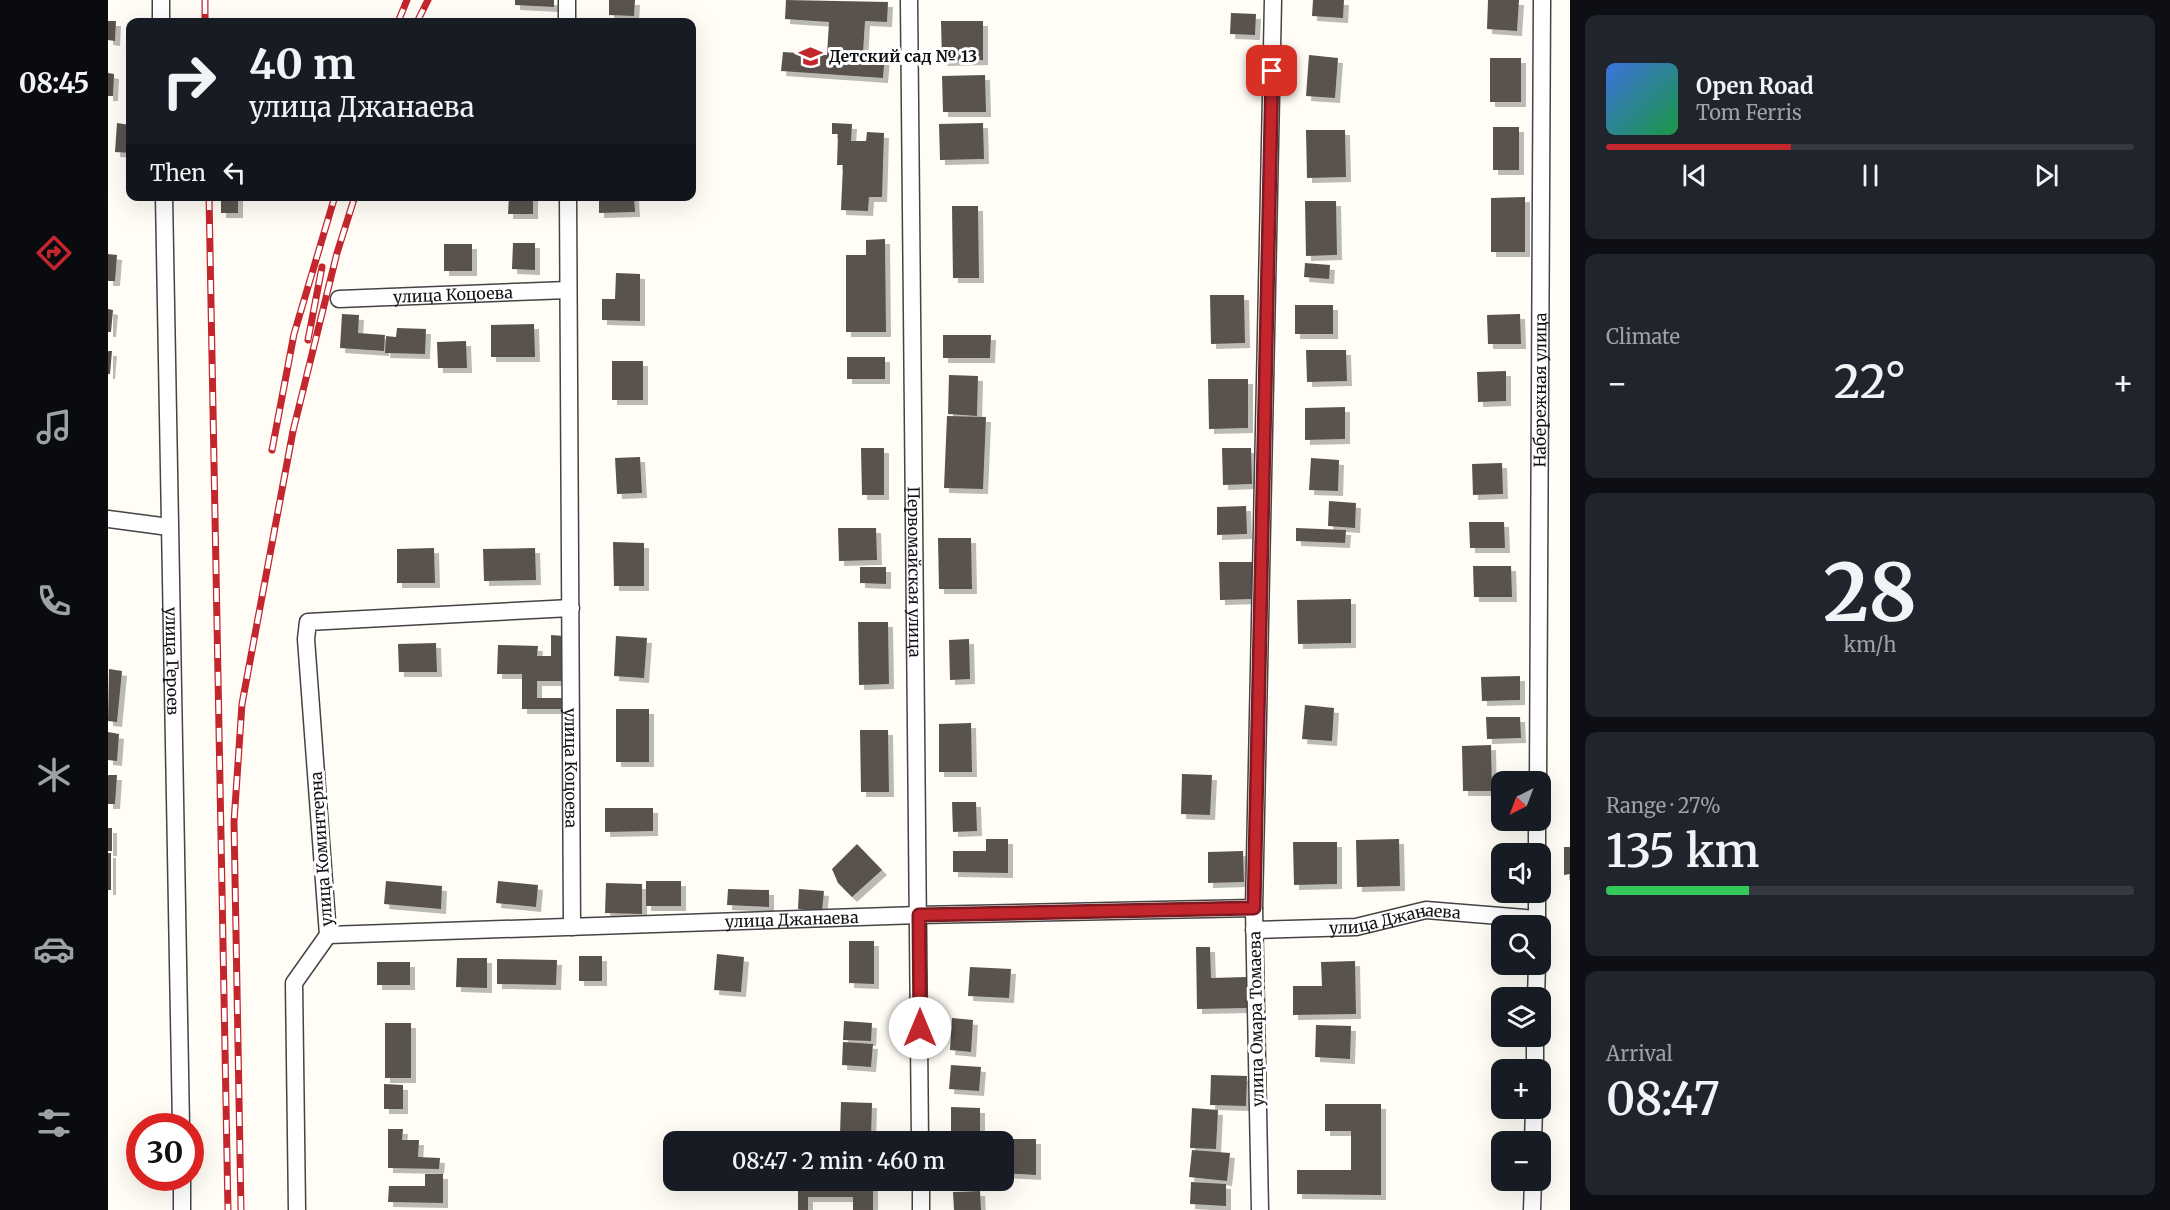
<!DOCTYPE html>
<meta charset="utf-8">
<style>
:root{--surface:#171b24;--page:#20242c;--text:#f1f3f6;--muted:#9ea1a6;--line:#363941;--accent:#c4262e}
body{margin:0;font-family:Merriweather,serif;background:var(--page);color:var(--text);height:100vh;display:flex;flex-direction:column;font-size:22px;white-space:nowrap}
*{box-sizing:border-box;margin:0}
p{font-size:20px;color:var(--muted)}
.icon{flex:none;width:33px;height:33px;fill:none;stroke:currentColor;stroke-width:2;stroke-linecap:round;stroke-linejoin:round}
.map{position:relative;flex:1;overflow:hidden}
.panel{display:flex;flex-direction:column;gap:15px;padding:15px;background:#0d0f14;width:600px}
.panel>*{flex:none}
.top-card{position:absolute;left:18px;top:18px;width:570px;height:183px;border-radius:12px;box-shadow:0 6px 24px #0002;background:#171b24;color:var(--text);overflow:hidden}
.needle{width:39px;rotate:222deg}
.fabs{position:absolute;left:1383px;top:771px;display:grid;gap:12px}
.fabs a{display:grid;place-items:center;width:60px;height:60px;border-radius:12px;background:var(--surface);box-shadow:0 6px 24px #0002;font-size:30px}
.speed{position:absolute;left:18px;top:1113px;display:flex;gap:12px;font-size:30px;font-weight:700;text-align:center}
.speed>*{display:grid;place-content:center;width:78px;height:78px;border-radius:50%;background:var(--surface);box-shadow:0 6px 24px #0002;line-height:1}
.speed .limit{border:9px solid #d22;background:#fff;color:#111}
.pin{position:absolute;display:grid;place-items:center;width:51px;height:51px;color:#fff;margin:-26px;border-radius:12px;box-shadow:0 3px 9px #0006}
.me{position:absolute;width:66px;margin:-33px;rotate:0deg;stroke-linejoin:round;filter:drop-shadow(0 0 4px #0008)}
.turn{display:flex;align-items:center;gap:21px;height:126px;padding:0 24px;font-size:27px}
.turn .icon{width:78px;height:78px;stroke-width:2.5}
.turn b{display:block;font-size:42px;line-height:51px}
.then{display:flex;align-items:center;height:57px;padding:0 24px;background:#0003;gap:12px;font-size:22px}
.big{font-size:45px;font-weight:600;line-height:1.1}
.panel .widget{flex:1;display:flex;flex-direction:column;justify-content:center;gap:9px;min-width:0;padding:0 21px;border-radius:12px;background:var(--page)}
.panel .dial{align-items:center;gap:0}
.dial b{font-size:78px;line-height:1}
.song{display:flex;align-items:center;gap:18px}
.cover{width:72px;height:72px;border-radius:9px;background:linear-gradient(135deg,hsl(220 70% 55%),hsl(140 70% 35%))}
.played{height:6px;border-radius:3px;background:linear-gradient(90deg,var(--accent) 35%,var(--line) 35%)}
.keys{display:flex;justify-content:space-around;direction:ltr}
.heat{display:flex;justify-content:space-between;align-items:center;font-size:33px;direction:ltr}
.charge{height:9px;border-radius:4px;background:linear-gradient(90deg,#34c759 27%,var(--line) 0)}
.trip{position:absolute;left:555px;top:1131px;width:351px;height:60px;border-radius:12px;background:var(--surface);box-shadow:0 6px 24px #0002;font-weight:600;line-height:60px;text-align:center}
main{display:flex;flex:1;min-height:0}
.menu{display:flex;flex-direction:column;width:108px;justify-content:space-around;align-items:center;background:#090b0e;color:var(--muted)}
.menu .icon{width:42px;height:42px}
.menu .on{color:var(--accent)}
.menu b{font-size:27px;color:var(--text)}
.map>svg:first-child{display:block}
</style>
<main>
<nav class="menu">
<b>08:45</b>
<svg class="icon on" aria-label="directions" viewBox="0 0 24 24"><path d="M12 3l9 9-9 9-9-9zM9 14v-3h6M13 9l2 2-2 2"/></svg>
<svg class="icon" aria-label="music" viewBox="0 0 24 24"><path d="M9 18V5l10-2v13"/><circle cx="6" cy="18" r="3"/><circle cx="16" cy="16" r="3"/></svg>
<svg class="icon" aria-label="phone" viewBox="0 0 24 24"><path d="M5 4h4l2 5-3 2q2 4 5 5l2-3 5 2v4C11 20 4 13 5 4z"/></svg>
<svg class="icon" aria-label="climate" viewBox="0 0 24 24"><path d="M12 3v18M4 7l16 10M4 17L20 7"/></svg>
<svg class="icon" aria-label="car" viewBox="0 0 24 24"><path d="M5 17H2v-5l4-1 3-4h7l3 4 3 1v5h-3M9 17h6M6 11h13"/><circle cx="7" cy="17" r="2"/><circle cx="17" cy="17" r="2"/></svg>
<svg class="icon" aria-label="filters" viewBox="0 0 24 24"><path d="M4 7h16M4 17h16"/><circle cx="9" cy="7" r="2"/><circle cx="15" cy="17" r="2"/></svg>
</nav>
<div class="map">
<svg width="1462" height="1210" viewBox="0 0 1462 1210">
<defs>
<filter id="shadow"><feDropShadow dx="5" dy="5" stdDeviation="0" flood-color="#0004"/></filter>
</defs>
<rect width="100%" height="100%" fill="#fffdf5"/>
<g fill="#5a524d" filter="url(#shadow)">
<path d="M407,0H446V7L407,5Z"/>
<path d="M501,0H527L526,16L501,15Z"/>
<path d="M678,0L780,2L779,22L757,21L755,53L777,54L775,78L673,71L675,52L719,55L721,22L677,19Z"/>
<path d="M1205,0H1236L1235,18L1204,16Z"/>
<path d="M1380,0H1411L1409,31L1379,29Z"/>
<path d="M1123,13L1148,14L1147,35L1122,34Z"/>
<path d="M0,21H8L7,41L0,40Z"/>
<path d="M833,21H875V60L834,61Z"/>
<path d="M1201,55L1230,58L1227,98L1198,96Z"/>
<rect x="1382" y="58" width="31" height="44"/>
<path d="M0,73L6,74L5,96H0Z"/>
<path d="M877,75L878,112H835L834,76Z"/>
<path d="M9,123L22,125V153L7,152Z"/>
<path d="M724,123L744,124L743,141H758L759,132L776,133L774,197H761L760,211L733,210L735,165H729L730,134H724Z"/>
<path d="M875,123L876,159L832,160L831,124Z"/>
<rect x="1385" y="127" width="26" height="43"/>
<path d="M1198,130H1237L1238,177L1199,178Z"/>
<rect x="113" y="196" width="17" height="17"/>
<path d="M401,196H425V214H400Z"/>
<path d="M491,196H526L527,212L491,213Z"/>
<path d="M1417,197V252H1383V198Z"/>
<path d="M1197,201H1228L1229,255L1198,256Z"/>
<path d="M844,206H870L871,278H845Z"/>
<path d="M777,239L778,332H738V255H758V240Z"/>
<path d="M405,243H427V270L404,269Z"/>
<rect x="336" y="244" width="28" height="27"/>
<path d="M0,254L9,255L7,281H0Z"/>
<path d="M1197,263L1222,265L1221,279L1196,277Z"/>
<path d="M508,273L532,274V321L494,320V299H507Z"/>
<path d="M1102,295H1136L1137,343L1103,344Z"/>
<rect x="1187" y="305" width="38" height="29"/>
<path d="M0,309L5,310L3,332H0Z"/>
<path d="M234,314L251,315L250,333L277,335L276,351L232,348Z"/>
<path d="M1412,314L1413,344H1380L1379,315Z"/>
<path d="M426,324L427,357H383V325Z"/>
<path d="M289,328L318,329L317,354L277,353L278,336L288,337Z"/>
<path d="M835,335H883L882,358H835Z"/>
<path d="M358,341L359,368H330L329,342Z"/>
<path d="M1198,350H1238L1239,381L1199,382Z"/>
<path d="M0,351H4L2,374H0Z"/>
<rect x="739" y="357" width="38" height="22"/>
<rect x="504" y="361" width="31" height="39"/>
<path d="M1398,371V401L1370,402L1369,372Z"/>
<path d="M841,375L870,376L869,416L840,414Z"/>
<path d="M1100,379H1140V428L1101,429Z"/>
<path d="M1237,407V439L1197,440V408Z"/>
<path d="M839,416L878,417L875,489L836,488Z"/>
<path d="M753,448H776V495H754Z"/>
<path d="M1114,448H1143L1144,484L1115,485Z"/>
<path d="M532,457L534,493L509,494L507,458Z"/>
<path d="M1203,458L1231,460L1230,491L1201,490Z"/>
<path d="M1394,463L1395,494L1365,495L1364,464Z"/>
<path d="M1221,501L1248,503L1247,528L1220,526Z"/>
<path d="M1138,506L1139,534L1109,535V507Z"/>
<path d="M1361,522H1396L1397,548H1362Z"/>
<path d="M730,528H768L769,560L731,561Z"/>
<path d="M1188,528L1238,530L1237,543L1188,541Z"/>
<path d="M830,538H863L864,589H831Z"/>
<path d="M505,542L536,543V586H506Z"/>
<path d="M326,548L327,583H289V549Z"/>
<path d="M427,548L428,580L376,581L375,549Z"/>
<path d="M1111,562H1144L1145,599L1112,600Z"/>
<path d="M1365,566H1403L1404,597H1366Z"/>
<path d="M752,567H778V584L752,583Z"/>
<path d="M1243,599V643L1190,644L1189,600Z"/>
<path d="M750,622H780L781,684L751,685Z"/>
<path d="M443,635L456,636V681H429V698H458V709H414V674H389L390,645L430,646L429,656H443Z"/>
<path d="M508,636L539,638L536,678L506,676Z"/>
<path d="M861,639L862,679L842,680L841,640Z"/>
<path d="M328,643L329,672H291L290,644Z"/>
<path d="M1,669L14,671L9,722L0,721Z"/>
<path d="M1412,676V700L1374,701L1373,677Z"/>
<path d="M1197,705L1226,708L1224,741L1194,739Z"/>
<rect x="508" y="709" width="33" height="53"/>
<path d="M1378,717H1412L1413,738L1379,739Z"/>
<path d="M863,723L864,772H831V724Z"/>
<path d="M752,730H780L781,792H753Z"/>
<path d="M0,732L11,734L9,761L0,760Z"/>
<path d="M1383,745L1384,791H1355L1354,746Z"/>
<path d="M1074,774L1104,775L1102,815L1073,814Z"/>
<path d="M0,775H9L7,804H0Z"/>
<path d="M844,802H868L869,831L845,832Z"/>
<path d="M497,808H545V831L497,832Z"/>
<rect x="0" y="828" width="4" height="23"/>
<path d="M878,839H900V873L845,872V851H878Z"/>
<path d="M1291,839L1292,886L1249,887L1248,840Z"/>
<path d="M1185,842H1229V884L1186,885Z"/>
<path d="M749,844L774,870L744,897L730,883L724,869Z"/>
<path d="M1456,847H1462V874L1456,875Z"/>
<path d="M1135,851L1136,882L1100,883V852Z"/>
<rect x="0" y="853" width="3" height="37"/>
<path d="M278,881L334,886L333,909L276,904Z"/>
<path d="M390,881L430,885L428,907L388,903Z"/>
<rect x="538" y="881" width="35" height="25"/>
<path d="M498,883L534,884V914L497,913Z"/>
<path d="M620,889L661,890V907L619,905Z"/>
<path d="M691,889L716,891L714,911L690,909Z"/>
<path d="M741,941H766V984L741,983Z"/>
<path d="M1088,947H1102L1103,978L1139,977L1140,1008L1089,1009Z"/>
<path d="M609,954L636,957L633,992L606,990Z"/>
<rect x="471" y="956" width="23" height="25"/>
<path d="M349,958H379V988L348,987Z"/>
<path d="M389,959L449,960L448,985L389,984Z"/>
<path d="M1247,961L1248,1014L1185,1015V986H1214L1213,962Z"/>
<rect x="269" y="962" width="33" height="23"/>
<path d="M862,967L903,969L901,998L860,996Z"/>
<path d="M844,1018L865,1020L863,1052L842,1050Z"/>
<path d="M736,1021L764,1023L763,1041L735,1040Z"/>
<rect x="277" y="1023" width="26" height="55"/>
<path d="M1208,1025L1243,1026L1242,1059L1207,1057Z"/>
<path d="M735,1042L765,1044L763,1067L734,1065Z"/>
<path d="M843,1065L873,1067L871,1091L841,1089Z"/>
<path d="M1103,1075L1139,1076L1138,1106L1102,1105Z"/>
<path d="M276,1084L295,1085V1109H276Z"/>
<path d="M733,1102L764,1103L763,1135L732,1134Z"/>
<path d="M1217,1104H1273V1195L1189,1194V1170H1243V1131H1217Z"/>
<path d="M843,1107L872,1108V1135H843Z"/>
<path d="M1084,1108L1110,1110L1108,1149L1082,1148Z"/>
<path d="M280,1129H295L294,1140H311L310,1157L332,1158L331,1169L280,1168Z"/>
<path d="M902,1139H928V1175L896,1173V1158H902Z"/>
<path d="M1084,1150L1122,1153L1119,1181L1081,1177Z"/>
<path d="M317,1174H335V1203L280,1202L281,1186H317Z"/>
<path d="M732,1180H765V1210H745V1197H700V1210H690V1183H732Z"/>
<path d="M1083,1182L1118,1184V1206L1082,1204Z"/>
<path d="M872,1191L873,1210H846L845,1192Z"/>
</g>
<g fill="none" stroke-linecap="round" stroke-linejoin="round">
<defs>
<g id="street">
<path d="M53,0V22"/>
<path d="M459,0V22"/>
<path id="s1" d="M801,0L812,1142"/>
<path id="s2" d="M56,196L73,1126"/>
<path id="s3" d="M460,196L464,927"/>
<path id="s4" d="M231,299L460,290"/>
<path d="M0,519L61,527"/>
<path id="s5" d="M1430,782L1434,0"/>
<path d="M1429,854V820"/>
<path d="M1429,892V926"/>
<path id="s6" d="M1146,930L1248,927L1318,910L1429,919"/>
<path id="s7" d="M220,935L811,915L1146,908"/>
<path d="M1428,998L1429,964"/>
<path d="M1427,1070V1036"/>
<path d="M1425,1142L1426,1108"/>
<path d="M74,1178V1210"/>
<path d="M813,1180V1210"/>
<path d="M189,1210L186,983L220,935L198,639L200,622L463,608"/>
<path d="M1152,1210L1146,908L1165,0"/>
<path d="M1424,1210L1425,1180"/>
</g>
</defs>
<use href="#street" stroke="#444" stroke-width="19"/>
<use href="#street" stroke="#fff" stroke-width="16"/>
<defs>
<g id="rail">
<path d="M97,0V22"/>
<path d="M290,22L299,0"/>
<path d="M309,22L320,0"/>
<path d="M101,196L120,1210"/>
<path d="M200,340L214,267"/>
<path d="M164,450L186,334L227,196"/>
<path d="M133,1210L126,822L134,704L185,431L229,253L247,196"/>
</g>
</defs>
<use href="#rail" stroke="#c4262e" stroke-width="7"/>
<use href="#rail" stroke="#fff" stroke-width="4.5" stroke-dasharray="14" stroke-linecap="butt"/>
</g>
<g fill="none" stroke-linecap="round" stroke-linejoin="round">
<defs>
<path id="route" d="M812,1028L811,915L1146,908L1164,71"/>
</defs>
<use href="#route" stroke="#7f191e" stroke-width="15"/>
<use href="#route" stroke="#c4262e" stroke-width="10"/>
</g>
<defs>
<symbol id="school-bare" viewBox="-9 -9 18 18"><path d="M0-5L7-2L0 1L-7-2ZM-4 1L0 2.5L4 1V4Q0 6-4 4Z" fill="#c4262e" stroke="#fff" stroke-width="2.5" paint-order="stroke"/></symbol>
</defs>
<g fill-rule="evenodd">
<use href="#school-bare" x="686" y="40" width="33" height="33"/>
</g>
<g text-anchor="middle" stroke-width="6" stroke-linejoin="round" paint-order="stroke">
<g font-size="16" font-weight="bold" fill="#111" stroke="#fff" text-anchor="start">
<text x="721" y="62">Детский сад № 13</text>
</g>
<g font-size="16" fill="#111" stroke="#fff">
<text dy="6" stroke="none"><textPath href="#s4" startOffset="114">улица Коцоева</textPath></text>
<text dy="6" stroke="none"><textPath href="#s5" startOffset="392">Набережная улица</textPath></text>
<text dy="6" stroke="none"><textPath href="#s1" startOffset="572">Первомайская улица</textPath></text>
<text dy="6" stroke="none"><textPath href="#s2" startOffset="465">улица Героев</textPath></text>
<text dy="6" stroke="none"><textPath href="#s3" startOffset="572">улица Коцоева</textPath></text>
<text transform="translate(213 849) rotate(-94)" y="6">улица Коминтерна</text>
<text dy="6" stroke="none"><textPath href="#s7" startOffset="464">улица Джанаева</textPath></text>
<text dy="6" stroke="none"><textPath href="#s6" startOffset="142">улица Джанаева</textPath></text>
<text transform="translate(1148 1019) rotate(-91)" y="6">улица Омара Томаева</text>
</g>
</g>
</svg>
<div class="fabs">
<a><svg class="needle" viewBox="-14 -14 28 28"><path d="M0-13l5 13h-10z" fill="#e53935"/><path d="M0 13l5-13h-10z" fill="#9ea1a6"/></svg></a>
<a><svg class="icon" aria-label="sound" viewBox="0 0 24 24"><path d="M4 9h4l5-4v14l-5-4H4zM17 9q2 3 0 6"/></svg></a>
<a><svg class="icon" aria-label="search" viewBox="0 0 24 24"><circle cx="10" cy="10" r="6"/><path d="M15 15l6 6"/></svg></a>
<a><svg class="icon" aria-label="layers" viewBox="0 0 24 24"><path d="M12 4l9 5-9 5-9-5zM3 14l9 5 9-5"/></svg></a>
<a>+</a>
<a>−</a>
</div>
<div class="speed"><div class="limit">30</div></div>
<div class="pin" style="left:1164px;top:71px;background:#d93025"><svg class="icon" aria-label="arrive" viewBox="0 0 24 24"><path d="M6 21V4h12l-3 4 3 4H6"/></svg></div>
<svg class="me" style="left:812px;top:1028px" viewBox="-20 -20 40 40"><circle r="19" fill="#fff"/><path d="M0-13L10 11 0 6-10 11z" fill="#c4262e"/></svg>
<div class="trip">08:47 · 2 min · 460 m</div>
<div class="top-card">
<div class="turn"><svg class="icon" aria-label="right" viewBox="0 0 24 24"><path d="M7 20v-9h11M14 6l5 5-5 5"/></svg><div><b>40 m</b>улица Джанаева</div></div>
<div class="then">Then<svg class="icon" aria-label="left" viewBox="0 0 24 24"><path d="M17 20v-9H6M10 6l-5 5 5 5"/></svg></div>
</div>
</div>
<section class="panel">
<div class="widget">
<div class="song"><i class="cover"></i><div><b>Open Road</b><p>Tom Ferris</p></div></div>
<div class="played"></div>
<div class="keys"><svg class="icon" aria-label="previous" viewBox="0 0 24 24"><path d="M18 5L8 12l10 7zM5 5v14"/></svg><svg class="icon" aria-label="pause" viewBox="0 0 24 24"><path d="M8 5v14M16 5v14"/></svg><svg class="icon" aria-label="next" viewBox="0 0 24 24"><path d="M6 5l10 7-10 7zM19 5v14"/></svg></div>
</div>
<div class="widget"><p>Climate</p>
<div class="heat"><a>−</a><b class="big">22°</b><a>+</a></div>
</div>
<div class="widget dial"><b>28</b><p>km/h</p></div>
<div class="widget"><p>Range · 27%</p><b class="big">135 km</b><div class="charge"></div></div>
<div class="widget"><p>Arrival</p><b class="big">08:47</b></div>
</section>
</main>
